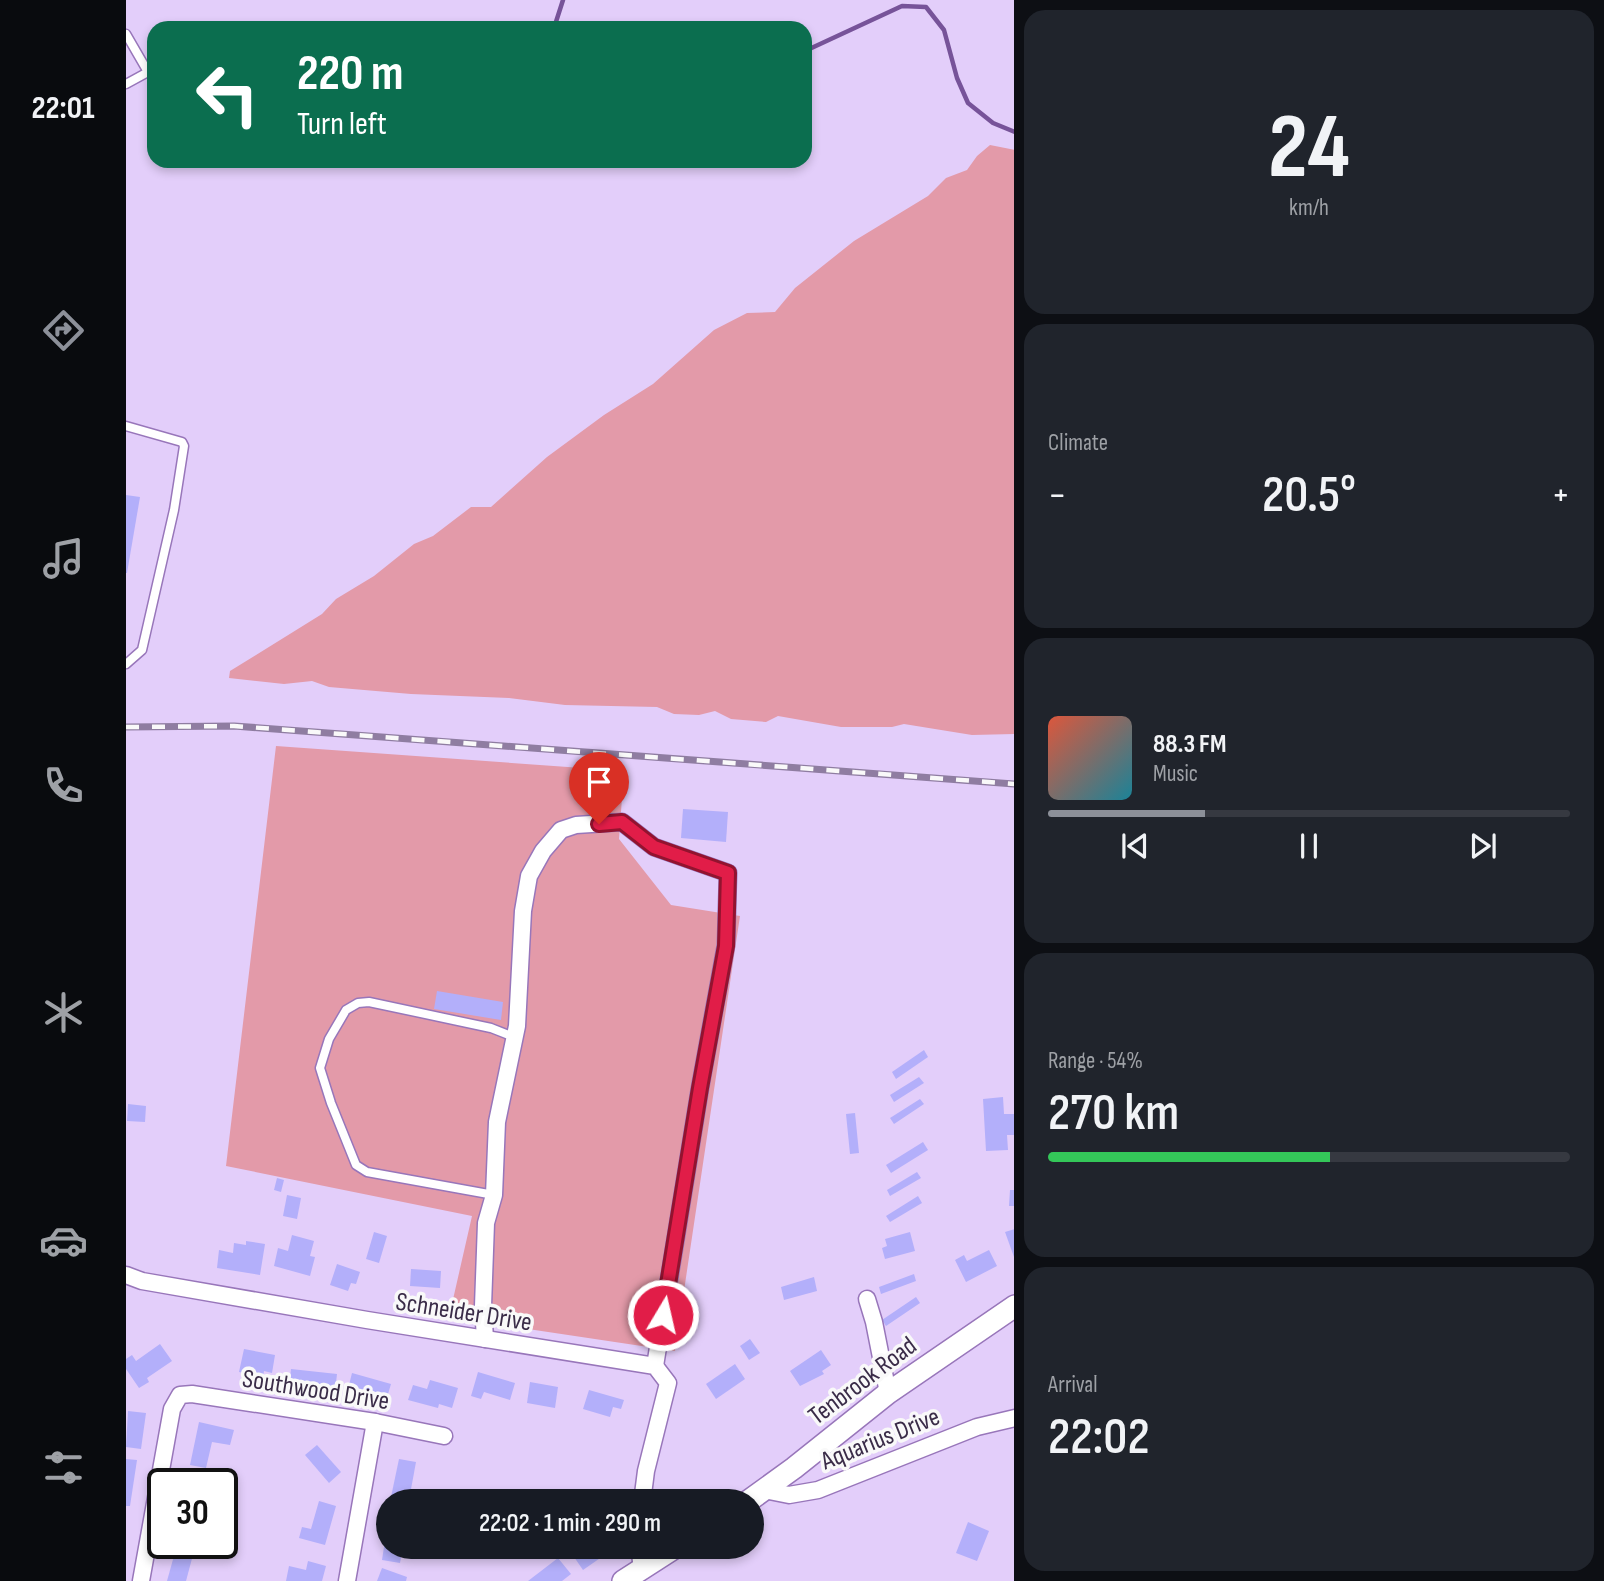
<!DOCTYPE html>
<meta charset="utf-8">
<style>
:root{--surface:#171b24;--page:#20242c;--text:#f1f3f6;--muted:#9ea1a6;--line:#363941;--accent:#8c9099}
body{margin:0;font-family:"Sofia Sans Condensed",sans-serif;background:var(--page);color:var(--text);height:100vh;display:flex;flex-direction:column;font-size:26px;white-space:nowrap}
*{box-sizing:border-box;margin:0}
p{font-size:23px;color:var(--muted)}
.icon{flex:none;width:38px;height:38px;fill:none;stroke:currentColor;stroke-width:2;stroke-linecap:round;stroke-linejoin:round}
.map{position:relative;flex:1;overflow:hidden}
.drawer{display:flex;flex-direction:column;gap:10px;padding:10px;background:#0d0f14;width:590px}
.drawer>*{flex:none}
.top-card{position:absolute;left:21px;top:21px;width:665px;height:147px;border-radius:21px;box-shadow:0 4px 10px #0003;background:#0b6e4f;color:#fff;overflow:hidden}
.speed{position:absolute;left:21px;top:1468px;display:flex;gap:14px;font-size:35px;font-weight:700;text-align:center}
.speed>*{display:grid;place-content:center;width:91px;height:91px;border-radius:50%;background:var(--surface);box-shadow:0 4px 10px #0003;line-height:1}
.speed .limit{border:4px solid #111;border-radius:10px;background:#fff;color:#111}
.pin{position:absolute;display:grid;place-items:center;width:60px;height:60px;color:#fff;margin:-72px -30px;border-radius:50% 50% 50% 0;rotate:-45deg;box-shadow:0 0 7px #0007}
.pin .icon{rotate:45deg}
.me{position:absolute;width:77px;margin:-38px;rotate:9deg;stroke-linejoin:round;filter:drop-shadow(0 0 5px #0008)}
.turn{display:flex;align-items:center;gap:24px;height:147px;padding:0 35px;font-size:32px}
.turn .icon{width:91px;height:91px;stroke-width:2.5}
.turn b{display:block;font-size:49px;line-height:60px}
.big{font-size:52px;font-weight:600;line-height:1.1}
.drawer .widget{flex:1;display:flex;flex-direction:column;justify-content:center;gap:10px;min-width:0;padding:0 24px;border-radius:21px;background:var(--page)}
.drawer .dial{align-items:center;gap:0}
.dial b{font-size:91px;line-height:1}
.song{display:flex;align-items:center;gap:21px}
.cover{width:84px;height:84px;border-radius:10px;background:linear-gradient(135deg,hsl(10 70% 55%),hsl(190 70% 35%))}
.played{height:7px;border-radius:4px;background:linear-gradient(90deg,var(--accent) 30%,var(--line) 30%)}
.keys{display:flex;justify-content:space-around;direction:ltr}
.heat{display:flex;justify-content:space-between;align-items:center;font-size:38px;direction:ltr}
.charge{height:10px;border-radius:5px;background:linear-gradient(90deg,#34c759 54%,var(--line) 0)}
.trip{position:absolute;left:250px;top:1489px;width:388px;height:70px;border-radius:35px;background:var(--surface);box-shadow:0 4px 10px #0003;font-weight:600;line-height:70px;text-align:center}
main{display:flex;flex:1;min-height:0}
.tab-bar{display:flex;flex-direction:column;width:126px;justify-content:space-around;align-items:center;background:#090b0e;color:var(--muted)}
.tab-bar .icon{width:49px;height:49px}
.tab-bar .active{color:var(--accent)}
.tab-bar b{font-size:32px;color:var(--text)}
.map>svg:first-child{display:block}
</style>
<main>
<nav class="tab-bar">
<b>22:01</b>
<svg class="icon active" aria-label="directions" viewBox="0 0 24 24"><path d="M12 3l9 9-9 9-9-9zM9 14v-3h6M13 9l2 2-2 2"/></svg>
<svg class="icon" aria-label="music" viewBox="0 0 24 24"><path d="M9 18V5l10-2v13"/><circle cx="6" cy="18" r="3"/><circle cx="16" cy="16" r="3"/></svg>
<svg class="icon" aria-label="phone" viewBox="0 0 24 24"><path d="M5 4h4l2 5-3 2q2 4 5 5l2-3 5 2v4C11 20 4 13 5 4z"/></svg>
<svg class="icon" aria-label="climate" viewBox="0 0 24 24"><path d="M12 3v18M4 7l16 10M4 17L20 7"/></svg>
<svg class="icon" aria-label="car" viewBox="0 0 24 24"><path d="M5 17H2v-5l4-1 3-4h7l3 4 3 1v5h-3M9 17h6M6 11h13"/><circle cx="7" cy="17" r="2"/><circle cx="17" cy="17" r="2"/></svg>
<svg class="icon" aria-label="filters" viewBox="0 0 24 24"><path d="M4 7h16M4 17h16"/><circle cx="9" cy="7" r="2"/><circle cx="15" cy="17" r="2"/></svg>
</nav>
<div class="map">
<svg width="889" height="1581" viewBox="0 0 889 1581">
<rect width="100%" height="100%" fill="#e3cefa"/>
<g fill="#e39aa9">
<path d="M864,145L889,150L888,734L846,735L778,724L766,727H715L652,716L640,722L605,719L589,711L573,715L548,714L531,707L439,705L383,698L285,694L203,687L186,681L158,684L103,678L104,671L196,614L210,599L248,576L288,544L307,536L345,507H365L421,457L478,415L527,384L588,330L621,313L649,312L669,288L728,241L802,196L820,178L841,170L851,156Z"/>
<path d="M150,746L498,771L493,839L545,905L614,916L549,1351L323,1317L346,1216L100,1166Z"/>
</g>
<g fill="none" stroke-linecap="round" stroke-linejoin="round">
<g stroke="#775399" stroke-width="4.5">
<path d="M428,28L437,0"/>
<path d="M679,51L776,6L800,7L818,30L831,78L842,103L867,123L889,132"/>
</g>
</g>
<g fill="#b3affa">
<path d="M0,495L14,497L1,573H0Z"/>
<path d="M557,809L602,812L600,842L555,838Z"/>
<path d="M311,991L377,1002L375,1020L308,1009Z"/>
<path d="M798,1050L802,1057L770,1079L766,1072Z"/>
<path d="M793,1077L798,1083L768,1102L764,1095Z"/>
<path d="M877,1097L878,1114H889V1135H881L882,1150L860,1151L857,1099Z"/>
<path d="M794,1099L798,1104L768,1124L764,1118Z"/>
<path d="M2,1104L20,1106L19,1122L1,1121Z"/>
<path d="M729,1113L733,1153L724,1154L720,1114Z"/>
<path d="M797,1142L802,1150L765,1173L760,1165Z"/>
<path d="M791,1172L795,1178L764,1196L761,1190Z"/>
<path d="M151,1178L158,1180L155,1192L148,1190Z"/>
<path d="M884,1190H889V1206H883Z"/>
<path d="M161,1195L175,1198L171,1219L157,1216Z"/>
<path d="M792,1196L796,1203L764,1222L760,1216Z"/>
<path d="M889,1229V1257H888L879,1232Z"/>
<path d="M248,1232L261,1236L253,1263L240,1259Z"/>
<path d="M784,1232L789,1251L759,1259L756,1248L761,1246L759,1239Z"/>
<path d="M166,1235L188,1241L184,1256L189,1257L184,1276L148,1266L152,1248L162,1251Z"/>
<path d="M120,1241L139,1244L134,1275L91,1268L93,1250L107,1253L108,1243L120,1245Z"/>
<path d="M863,1250L871,1266L840,1282L829,1260L838,1255L841,1261Z"/>
<path d="M211,1264L234,1272L230,1284L225,1283L222,1291L204,1285Z"/>
<path d="M285,1269L315,1271L314,1288L284,1286Z"/>
<path d="M788,1274L790,1281L755,1294L753,1287Z"/>
<path d="M688,1277L691,1291L658,1300L655,1287Z"/>
<path d="M790,1297L794,1303L760,1326L756,1320Z"/>
<path d="M624,1339L634,1353L623,1360L614,1346Z"/>
<path d="M34,1344L46,1361L21,1378L23,1382L13,1388L0,1369V1359L6,1355L10,1361Z"/>
<path d="M118,1349L149,1355L146,1373L138,1371L137,1377L113,1372Z"/>
<path d="M695,1350L705,1365L696,1371L698,1374L674,1386L664,1371Z"/>
<path d="M609,1364L619,1379L590,1399L580,1384Z"/>
<path d="M165,1369L211,1374L209,1392L163,1387Z"/>
<path d="M352,1372L389,1383L384,1400L358,1392L355,1399L345,1396Z"/>
<path d="M226,1373L265,1384L259,1404L221,1393Z"/>
<path d="M304,1380L332,1388L326,1408L313,1404L312,1408L282,1400L287,1385L301,1389Z"/>
<path d="M404,1382L432,1387L429,1408L401,1403Z"/>
<path d="M463,1390L498,1400L495,1409L487,1407L484,1417L457,1409Z"/>
<path d="M2,1411L20,1413L15,1449L0,1447Z"/>
<path d="M73,1422L108,1430L104,1445L86,1442L80,1468L64,1465Z"/>
<path d="M191,1445L215,1472L203,1483L179,1455Z"/>
<path d="M0,1459L11,1460L4,1506H0Z"/>
<path d="M273,1459L290,1462L283,1500L265,1497Z"/>
<path d="M193,1501L210,1506L199,1545L173,1538L176,1527L185,1529Z"/>
<path d="M842,1522L863,1531L851,1561L830,1553Z"/>
<path d="M261,1527L262,1547H277L274,1563L256,1560Z"/>
<path d="M51,1545L68,1551L60,1581H41Z"/>
<path d="M457,1547H475L480,1554L457,1570L446,1554Z"/>
<path d="M432,1558L445,1574L436,1581H402Z"/>
<path d="M182,1561L200,1566L196,1581H160L163,1566L180,1570Z"/>
<path d="M256,1568L281,1577L280,1581H251Z"/>
</g>
<g fill="none" stroke-linecap="round" stroke-linejoin="round">
<defs>
<g id="lane">
<path d="M0,34L22,72L0,84"/>
<path d="M0,426L56,442L58,446L48,510L16,650L0,664"/>
<path d="M368,1195L241,1172L230,1165L205,1103L194,1068L203,1039L220,1010L232,1003L243,1002L365,1028L388,1037"/>
</g>
<g id="street">
<path d="M0,1275L16,1281L241,1320L529,1366L542,1383L520,1471L516,1502"/>
<path d="M741,1299L748,1322L762,1393"/>
<path d="M359,1339L357,1306L360,1223L368,1195L371,1122L391,1026L397,911L403,876L417,851L435,830L450,825L496,822L528,847L602,873L600,945L574,1088L529,1366"/>
<path d="M638,1490L663,1495L692,1490L851,1427L889,1418"/>
<path d="M513,1547L516,1568"/>
<path d="M15,1581L46,1409L54,1395L66,1394L249,1422L318,1436"/>
<path d="M221,1581L249,1422"/>
</g>
<g id="secondary">
<path d="M621,1502L668,1468L762,1393L889,1306"/>
<path d="M497,1581L550,1547"/>
</g>
</defs>
<use href="#lane" stroke="#9876ba" stroke-width="11"/>
<use href="#street" stroke="#9876ba" stroke-width="19"/>
<use href="#secondary" stroke="#9876ba" stroke-width="24"/>
<use href="#lane" stroke="#fff" stroke-width="8"/>
<use href="#street" stroke="#fff" stroke-width="16"/>
<use href="#secondary" stroke="#fff" stroke-width="21"/>
<defs>
<path id="rail" d="M0,727L108,726L889,784"/>
</defs>
<use href="#rail" stroke="#8f7da1" stroke-width="7"/>
<use href="#rail" stroke="#f9f9f9" stroke-width="4.5" stroke-dasharray="13" stroke-linecap="butt"/>
</g>
<g fill="none" stroke-linecap="round" stroke-linejoin="round">
<defs>
<path id="route" d="M473,824L496,822L528,847L602,873L600,946L574,1088L537,1315"/>
</defs>
<use href="#route" stroke="#92132f" stroke-width="18"/>
<use href="#route" stroke="#e11d48" stroke-width="12"/>
</g>
<g text-anchor="middle" stroke-width="7" stroke-linejoin="round" paint-order="stroke">
<g font-size="26" fill="#3a2c48" stroke="#f9f9f9">
<text transform="translate(338 1311) rotate(9)" y="9">Schneider Drive</text>
<text transform="translate(736 1380) rotate(-37)" y="9">Tenbrook Road</text>
<text transform="translate(190 1389) rotate(9)" y="9">Southwood Drive</text>
<text transform="translate(754 1438) rotate(-22)" y="9">Aquarius Drive</text>
</g>
</g>
</svg>
<div class="speed"><div class="limit">30</div></div>
<div class="pin" style="left:473px;top:824px;background:#d93025"><svg class="icon" aria-label="arrive" viewBox="0 0 24 24"><path d="M6 21V4h12l-3 4 3 4H6"/></svg></div>
<svg class="me" style="left:537px;top:1315px" viewBox="-20 -20 40 40"><circle r="17" fill="#e11d48" stroke="#fff" stroke-width="3"/><path d="M0-11L8 9 0 5-8 9z" fill="#fff"/></svg>
<div class="trip">22:02 · 1 min · 290 m</div>
<div class="top-card">
<div class="turn"><svg class="icon" aria-label="left" viewBox="0 0 24 24"><path d="M17 20v-9H6M10 6l-5 5 5 5"/></svg><div><b>220 m</b>Turn left</div></div>
</div>
</div>
<section class="drawer">
<div class="widget dial"><b>24</b><p>km/h</p></div>
<div class="widget"><p>Climate</p>
<div class="heat"><a>−</a><b class="big">20.5°</b><a>+</a></div>
</div>
<div class="widget">
<div class="song"><i class="cover"></i><div><b>88.3 FM</b><p>Music</p></div></div>
<div class="played"></div>
<div class="keys"><svg class="icon" aria-label="previous" viewBox="0 0 24 24"><path d="M18 5L8 12l10 7zM5 5v14"/></svg><svg class="icon" aria-label="pause" viewBox="0 0 24 24"><path d="M8 5v14M16 5v14"/></svg><svg class="icon" aria-label="next" viewBox="0 0 24 24"><path d="M6 5l10 7-10 7zM19 5v14"/></svg></div>
</div>
<div class="widget"><p>Range · 54%</p><b class="big">270 km</b><div class="charge"></div></div>
<div class="widget"><p>Arrival</p><b class="big">22:02</b></div>
</section>
</main>
